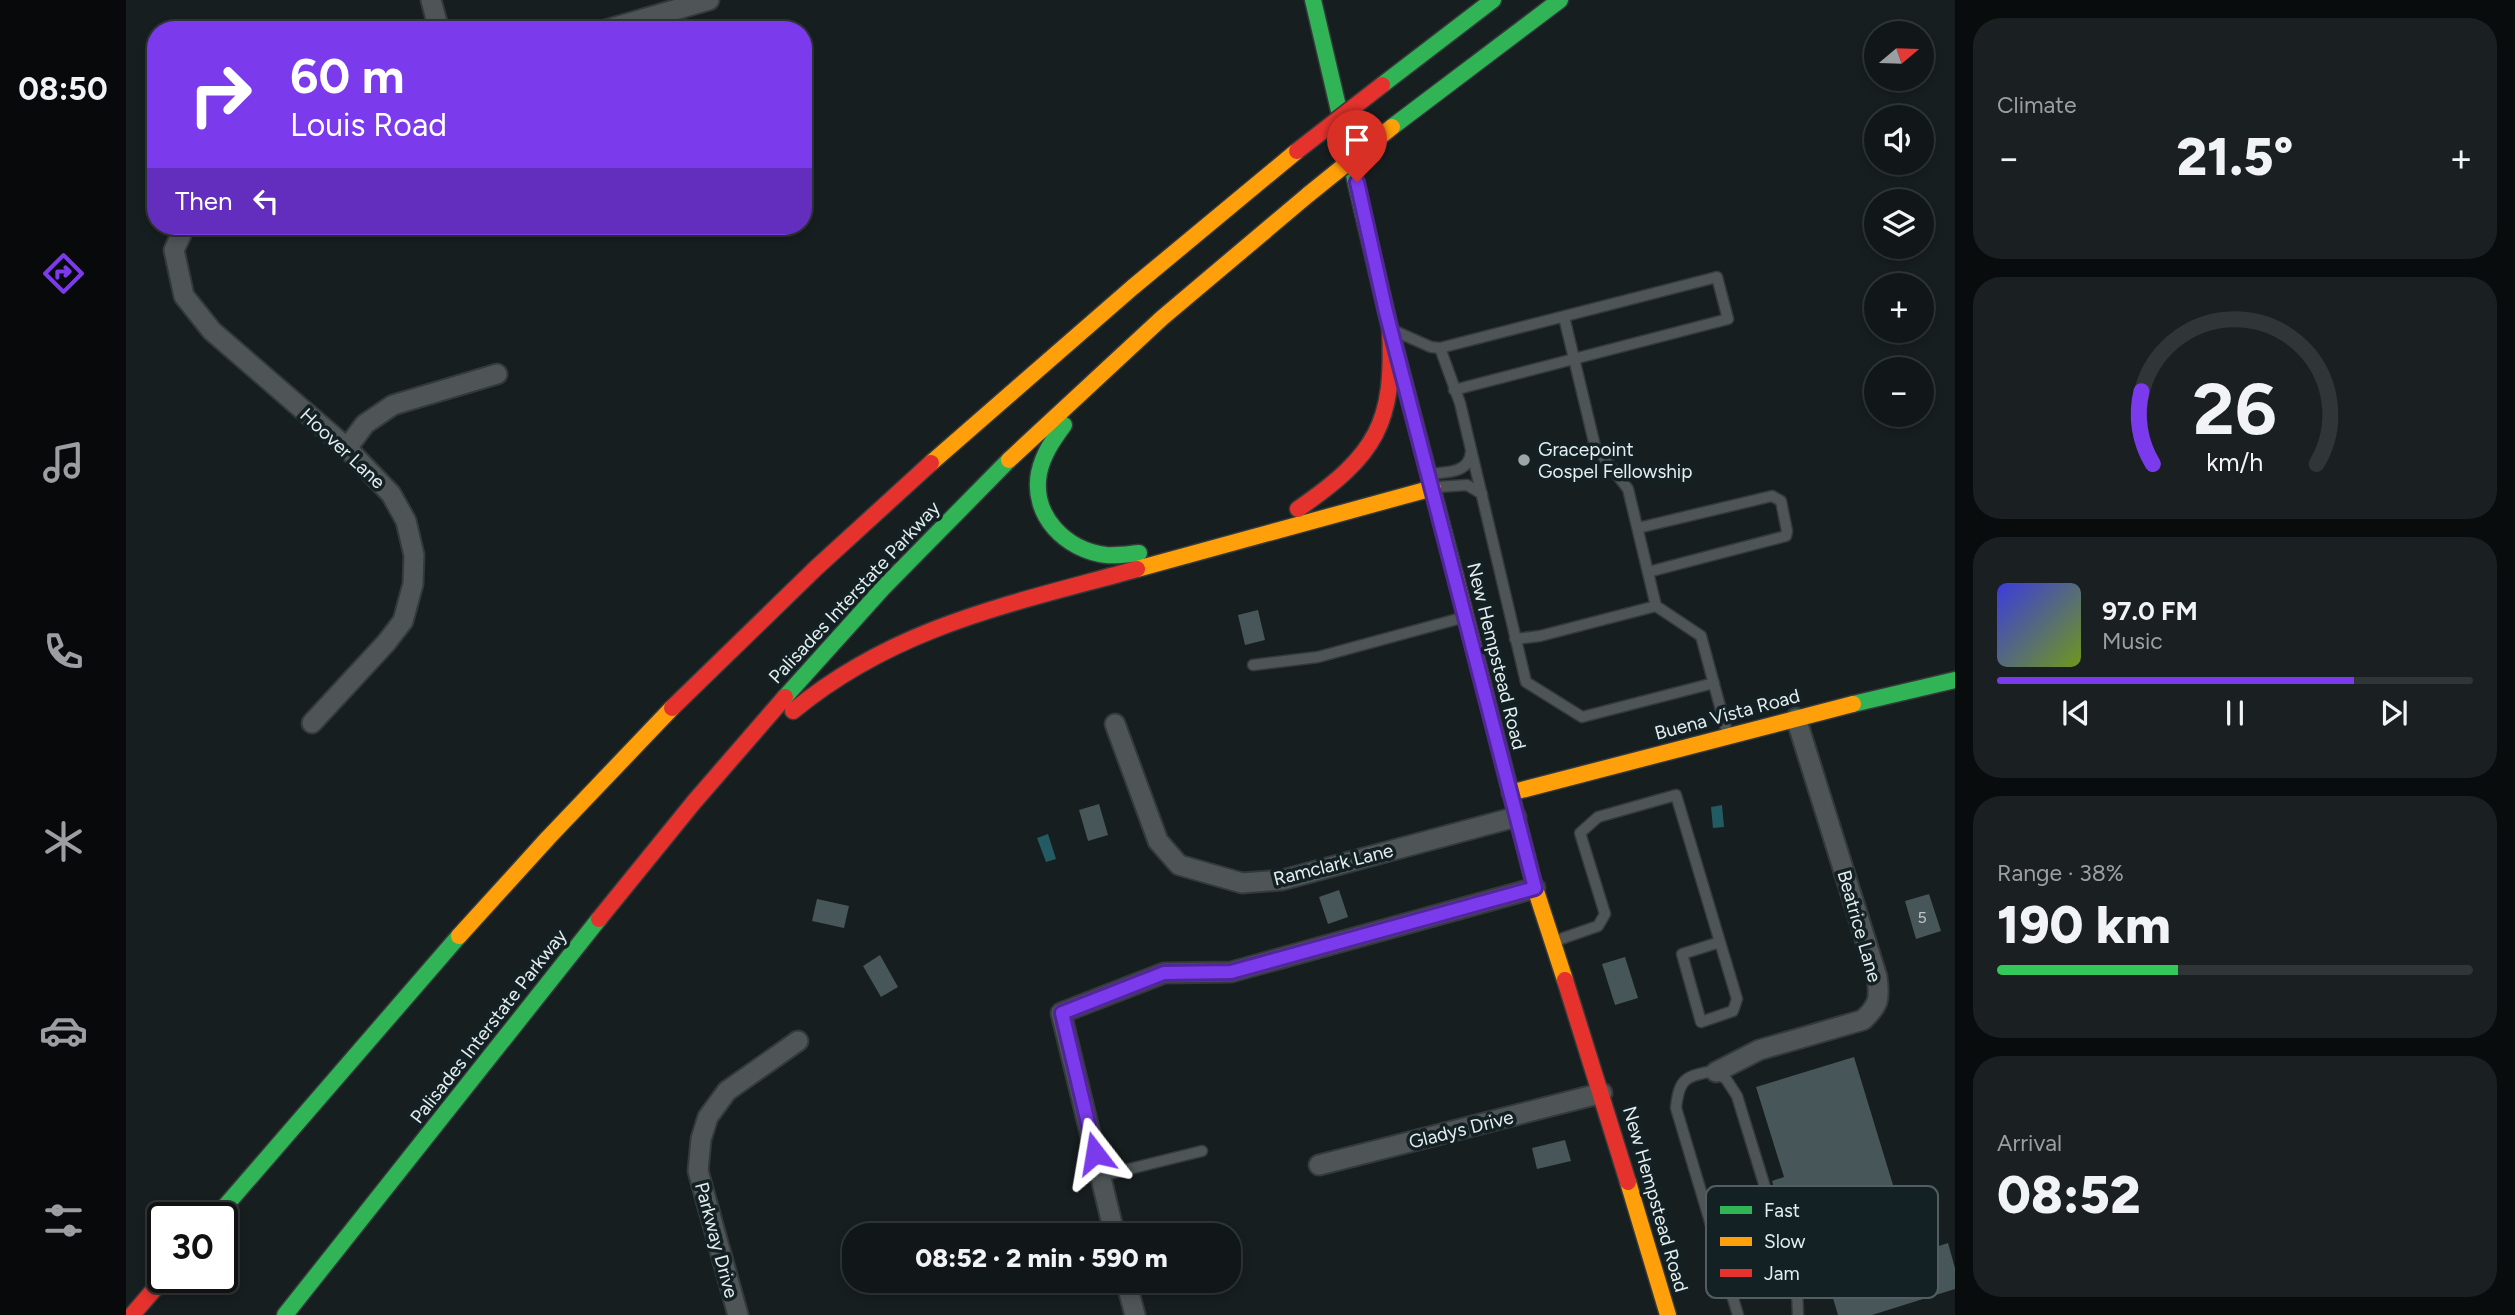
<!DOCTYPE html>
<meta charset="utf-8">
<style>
:root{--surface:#111618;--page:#1a1f21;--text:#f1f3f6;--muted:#9c9fa2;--line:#303537;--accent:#7c3aed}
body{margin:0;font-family:Figtree,sans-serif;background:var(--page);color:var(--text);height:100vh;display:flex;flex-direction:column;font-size:26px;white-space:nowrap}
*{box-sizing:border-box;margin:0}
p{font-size:23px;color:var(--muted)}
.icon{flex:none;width:38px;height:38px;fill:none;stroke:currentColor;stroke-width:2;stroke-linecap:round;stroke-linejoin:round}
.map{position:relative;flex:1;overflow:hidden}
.sheet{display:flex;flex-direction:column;gap:18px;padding:18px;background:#090c0d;width:560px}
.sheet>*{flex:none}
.banner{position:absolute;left:21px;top:21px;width:665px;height:214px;border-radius:28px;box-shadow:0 4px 10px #0003,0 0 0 2px var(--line);background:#7c3aed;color:#fff;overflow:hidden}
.needle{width:46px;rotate:71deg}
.controls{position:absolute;left:1738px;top:21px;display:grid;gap:14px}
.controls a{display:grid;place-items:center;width:70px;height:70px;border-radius:50%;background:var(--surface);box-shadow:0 4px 10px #0003,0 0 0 2px var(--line);font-size:35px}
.speed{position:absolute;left:21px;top:1202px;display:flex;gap:14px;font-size:35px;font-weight:700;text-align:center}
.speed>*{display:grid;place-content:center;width:91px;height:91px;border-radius:50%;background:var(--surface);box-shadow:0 4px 10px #0003,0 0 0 2px var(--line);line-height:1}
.speed .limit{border:4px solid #111;border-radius:10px;background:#fff;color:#111}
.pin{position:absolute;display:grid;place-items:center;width:60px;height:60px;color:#fff;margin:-72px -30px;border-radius:50% 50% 50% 0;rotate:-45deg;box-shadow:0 0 7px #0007}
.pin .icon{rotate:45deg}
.me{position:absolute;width:77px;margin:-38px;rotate:346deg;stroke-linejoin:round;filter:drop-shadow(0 0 5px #0008)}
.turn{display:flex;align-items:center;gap:24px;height:147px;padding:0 28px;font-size:32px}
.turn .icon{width:91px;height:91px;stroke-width:2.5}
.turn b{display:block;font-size:49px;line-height:60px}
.then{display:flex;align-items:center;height:66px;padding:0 28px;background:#0003;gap:14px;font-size:26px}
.big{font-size:52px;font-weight:800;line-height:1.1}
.sheet .tile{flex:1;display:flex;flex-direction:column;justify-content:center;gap:10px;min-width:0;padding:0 24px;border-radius:28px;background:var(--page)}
.sheet .dial{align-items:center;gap:0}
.dial svg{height:182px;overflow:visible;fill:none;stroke:var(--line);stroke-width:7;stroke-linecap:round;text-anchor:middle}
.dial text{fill:var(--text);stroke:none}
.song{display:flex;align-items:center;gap:21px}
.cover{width:84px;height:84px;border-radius:10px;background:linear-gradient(135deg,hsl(240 70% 55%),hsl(80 70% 35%))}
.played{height:7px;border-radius:4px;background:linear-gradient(90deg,var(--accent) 75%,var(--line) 75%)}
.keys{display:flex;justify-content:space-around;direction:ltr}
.heat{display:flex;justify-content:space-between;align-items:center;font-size:38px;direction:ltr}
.charge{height:10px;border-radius:5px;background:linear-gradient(90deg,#34c759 38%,var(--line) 0)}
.trip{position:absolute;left:716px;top:1223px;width:399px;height:70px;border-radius:28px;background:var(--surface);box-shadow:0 4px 10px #0003,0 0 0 2px var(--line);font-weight:800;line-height:70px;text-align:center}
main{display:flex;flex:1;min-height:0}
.tab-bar{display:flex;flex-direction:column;width:126px;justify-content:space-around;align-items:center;background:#07090a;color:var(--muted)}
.tab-bar .icon{width:49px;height:49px}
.tab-bar .current{color:var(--accent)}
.tab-bar b{font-size:32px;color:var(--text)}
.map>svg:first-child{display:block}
</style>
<main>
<nav class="tab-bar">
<b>08:50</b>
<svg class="icon current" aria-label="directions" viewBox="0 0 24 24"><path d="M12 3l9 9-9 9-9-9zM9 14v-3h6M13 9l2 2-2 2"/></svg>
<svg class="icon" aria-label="music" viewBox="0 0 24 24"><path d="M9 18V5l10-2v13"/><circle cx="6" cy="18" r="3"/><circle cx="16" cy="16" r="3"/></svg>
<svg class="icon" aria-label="phone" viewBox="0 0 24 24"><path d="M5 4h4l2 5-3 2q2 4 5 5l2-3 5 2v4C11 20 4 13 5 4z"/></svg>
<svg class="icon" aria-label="climate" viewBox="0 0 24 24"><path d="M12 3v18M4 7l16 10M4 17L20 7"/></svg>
<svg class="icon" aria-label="car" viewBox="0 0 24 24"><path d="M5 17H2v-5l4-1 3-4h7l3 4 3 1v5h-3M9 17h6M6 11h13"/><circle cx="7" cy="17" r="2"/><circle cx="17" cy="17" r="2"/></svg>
<svg class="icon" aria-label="filters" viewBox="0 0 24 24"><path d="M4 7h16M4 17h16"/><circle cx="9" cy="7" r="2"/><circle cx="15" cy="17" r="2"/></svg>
</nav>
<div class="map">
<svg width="1829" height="1315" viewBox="0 0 1829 1315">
<rect width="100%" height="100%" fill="#171e20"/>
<g fill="#235b65">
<path d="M1596,805L1598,827L1587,828L1585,807Z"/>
<path d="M922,834L930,859L920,862L911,838Z"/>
</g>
<g fill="#475659">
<path d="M1132,610L1139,640L1119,645L1112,615Z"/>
<path d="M973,804L982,835L962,841L953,810Z"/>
<path d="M1213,890L1222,917L1202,924L1193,897Z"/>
<path d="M1803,894L1815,931L1790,939L1779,901Z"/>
<path d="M691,899L723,906L718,928L686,921Z"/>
<path d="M754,955L772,987L755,997L737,966Z"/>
<path d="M1499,957L1512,998L1489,1005L1476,964Z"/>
<path d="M1728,1057L1788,1254L1822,1243L1829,1268V1289L1746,1315H1712L1692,1248L1669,1255L1646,1181L1658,1177L1630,1087Z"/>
<path d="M1439,1140L1445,1161L1411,1169L1406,1148Z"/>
</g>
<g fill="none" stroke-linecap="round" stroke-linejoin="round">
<defs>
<g id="lane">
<path d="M1438,317L1469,446L1502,489L1530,606L1575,636L1602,736"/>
<path d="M1271,332L1305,347L1314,348L1591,277L1602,319L1328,390"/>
<path d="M1314,348L1334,403L1400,682L1456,717L1588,683"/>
<path d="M1305,474C1322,472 1343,473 1345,452"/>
<path d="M1311,487L1341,485L1356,494"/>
<path d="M1512,528L1646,496L1655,501L1661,531L1660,536L1522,572"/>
<path d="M1389,639L1414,636L1530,606"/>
<path d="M1127,665L1192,657L1339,617"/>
<path d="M1429,941L1472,926L1479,914L1454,833L1472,817L1550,795L1611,999L1607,1011L1575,1022L1556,954L1594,942"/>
<path d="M975,1176L1076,1151"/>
<path d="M1612,1315L1550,1108C1553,1078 1560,1076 1588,1071L1600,1079L1611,1096L1671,1291L1672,1315"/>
</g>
<g id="street">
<path d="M305,0L313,30"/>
<path d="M479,30L583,0"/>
<path d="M59,226L48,250L58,296L86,331L221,448L265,494L280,521L288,555L287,584L277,621L260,643L186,723"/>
<path d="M221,448L239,424L267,405L371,374"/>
<path d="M989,724L1032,841L1053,865L1116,883L1156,880L1390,817"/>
<path d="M1590,1072L1633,1050L1737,1020C1753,1005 1754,999 1751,977L1670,718"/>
<path d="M1193,1165L1476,1093"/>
<path d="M989,1236L935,1013L1038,973L1105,972L1409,888"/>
<path d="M1000,1281L1009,1315"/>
<path d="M612,1315L572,1171L575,1139L582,1117L601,1091L672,1041"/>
</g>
<g id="fast">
<path d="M1187,0L1264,328L1329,575"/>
<path d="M1256,85L1367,0"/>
<path d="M1266,127L1434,0"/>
<path d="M938,425C927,440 917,454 913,473C905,516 940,550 980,555C991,556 1003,554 1013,553"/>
<path d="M659,697L758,587L883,460"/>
<path d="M1727,704L1829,680"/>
<path d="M89,1218L333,936"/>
<path d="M159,1315L473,919"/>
</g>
<g id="slow">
<path d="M883,460L1036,318L1183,194"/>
<path d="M805,463L1007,287L1171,151"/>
<path d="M1011,569L1307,488"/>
<path d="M1329,575L1409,888L1439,980"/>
<path d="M1384,793L1727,704"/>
<path d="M333,936L422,838L546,708"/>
<path d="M1502,1182L1542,1315"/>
</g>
<g id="jam">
<path d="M1172,509C1250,455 1269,424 1264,328"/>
<path d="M546,708L690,568L805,463"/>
<path d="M667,711C770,626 885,604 1011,569"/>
<path d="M473,919L568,802L659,697"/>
<path d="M1439,980L1502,1182"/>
<path d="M6,1315L38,1278"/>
</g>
</defs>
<use href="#lane" stroke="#34393b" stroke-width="13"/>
<use href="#street" stroke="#34393b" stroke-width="23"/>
<use href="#fast" stroke="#34393b" stroke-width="19"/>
<use href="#slow" stroke="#34393b" stroke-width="19"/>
<use href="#jam" stroke="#34393b" stroke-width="19"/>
<use href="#lane" stroke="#4f5557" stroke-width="10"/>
<use href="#street" stroke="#4f5557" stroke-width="19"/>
<use href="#fast" stroke="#30b455" stroke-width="16"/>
<use href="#slow" stroke="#ff9f0a" stroke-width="16"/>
<use href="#jam" stroke="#e5322d" stroke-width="16"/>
<defs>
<path id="slow-bridge" d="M1183,194L1266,127"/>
<path id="jam-bridge" d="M1171,151L1256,85"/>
</defs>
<use href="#slow-bridge" stroke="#34393b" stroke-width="19" stroke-linecap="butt"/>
<use href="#jam-bridge" stroke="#34393b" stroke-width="19" stroke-linecap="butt"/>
<use href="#slow-bridge" stroke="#ff9f0a" stroke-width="16"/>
<use href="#jam-bridge" stroke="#e5322d" stroke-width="16"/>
</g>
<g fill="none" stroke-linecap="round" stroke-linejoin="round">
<defs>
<path id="route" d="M969,1153L936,1013L1038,973L1105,972L1409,888L1260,312L1231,182"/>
</defs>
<use href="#route" stroke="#51269a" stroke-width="18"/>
<use href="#route" stroke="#7c3aed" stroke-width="12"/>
</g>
<circle fill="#9ca5a7" stroke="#132124" stroke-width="2.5" cx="1398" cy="460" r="7"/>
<g text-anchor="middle" stroke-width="7" stroke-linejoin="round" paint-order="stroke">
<g font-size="16" fill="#bdc7ca">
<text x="1796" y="923">5</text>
</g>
<g font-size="19" fill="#e4edef" stroke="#132124">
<text transform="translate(217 448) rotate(43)" y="7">Hoover Lane</text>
<text transform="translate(728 592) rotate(-47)" y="7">Palisades Interstate Parkway</text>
<text transform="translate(1371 656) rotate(76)" y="7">New Hempstead Road</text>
<text transform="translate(1601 714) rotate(-15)" y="7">Buena Vista Road</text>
<text transform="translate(1207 864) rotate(-14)" y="7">Ramclark Lane</text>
<text transform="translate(1734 926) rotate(74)" y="7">Beatrice Lane</text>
<text transform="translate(362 1026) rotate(-52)" y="7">Palisades Interstate Parkway</text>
<text transform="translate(1335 1129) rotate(-14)" y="7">Gladys Drive</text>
<text transform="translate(1530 1199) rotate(74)" y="7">New Hempstead Road</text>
<text transform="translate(591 1240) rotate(75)" y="7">Parkway Drive</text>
</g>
<g font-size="19" fill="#e4edef" stroke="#132124" text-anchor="start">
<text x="1412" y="456">Gracepoint<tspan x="1412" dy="22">Gospel Fellowship</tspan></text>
</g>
</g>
<rect x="1580" y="1186" width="232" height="112" rx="10" fill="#132124" stroke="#525e61" stroke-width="2"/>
<rect x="1594" y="1206" width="32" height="8" fill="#30b455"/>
<rect x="1594" y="1237" width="32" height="9" fill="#ff9f0a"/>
<rect x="1594" y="1269" width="32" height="8" fill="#e5322d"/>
<g font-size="19" fill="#e4edef">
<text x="1638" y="1217">Fast</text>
<text x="1638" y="1248">Slow</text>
<text x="1638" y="1280">Jam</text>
</g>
</svg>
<div class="controls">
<a><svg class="needle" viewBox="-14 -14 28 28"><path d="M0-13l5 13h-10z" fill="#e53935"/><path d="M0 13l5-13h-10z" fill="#9c9fa2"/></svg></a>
<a><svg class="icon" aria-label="sound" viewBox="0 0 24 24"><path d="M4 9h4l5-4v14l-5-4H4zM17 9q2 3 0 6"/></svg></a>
<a><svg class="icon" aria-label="layers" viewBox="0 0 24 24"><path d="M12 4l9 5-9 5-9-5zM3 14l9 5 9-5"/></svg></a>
<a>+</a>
<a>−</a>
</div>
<div class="speed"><div class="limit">30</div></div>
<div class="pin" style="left:1231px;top:182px;background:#d93025"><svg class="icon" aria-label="arrive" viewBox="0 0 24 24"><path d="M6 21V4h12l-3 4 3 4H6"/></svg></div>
<svg class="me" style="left:969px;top:1153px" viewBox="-20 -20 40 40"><path d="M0-17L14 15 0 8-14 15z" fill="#7c3aed" stroke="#fff" stroke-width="4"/></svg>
<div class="trip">08:52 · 2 min · 590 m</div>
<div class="banner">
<div class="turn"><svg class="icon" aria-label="right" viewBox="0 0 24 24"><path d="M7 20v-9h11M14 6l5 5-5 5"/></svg><div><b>60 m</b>Louis Road</div></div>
<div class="then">Then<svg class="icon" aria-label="left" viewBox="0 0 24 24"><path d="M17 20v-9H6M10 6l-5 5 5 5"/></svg></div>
</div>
</div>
<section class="sheet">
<div class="tile"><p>Climate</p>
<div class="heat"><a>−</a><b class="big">21.5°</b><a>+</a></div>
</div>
<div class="tile dial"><svg viewBox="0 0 100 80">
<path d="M14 69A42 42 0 1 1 86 69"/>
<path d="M14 69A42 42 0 0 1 9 37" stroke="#7c3aed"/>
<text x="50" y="56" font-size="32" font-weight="700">26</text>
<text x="50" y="72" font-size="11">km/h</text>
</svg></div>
<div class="tile">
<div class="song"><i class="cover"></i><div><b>97.0 FM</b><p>Music</p></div></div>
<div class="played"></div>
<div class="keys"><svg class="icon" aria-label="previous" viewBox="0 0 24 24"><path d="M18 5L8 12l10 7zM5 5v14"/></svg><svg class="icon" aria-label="pause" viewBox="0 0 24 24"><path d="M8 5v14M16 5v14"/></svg><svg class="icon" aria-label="next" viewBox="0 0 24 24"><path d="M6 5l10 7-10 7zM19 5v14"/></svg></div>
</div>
<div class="tile"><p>Range · 38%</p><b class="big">190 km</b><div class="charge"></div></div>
<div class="tile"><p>Arrival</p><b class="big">08:52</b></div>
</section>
</main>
